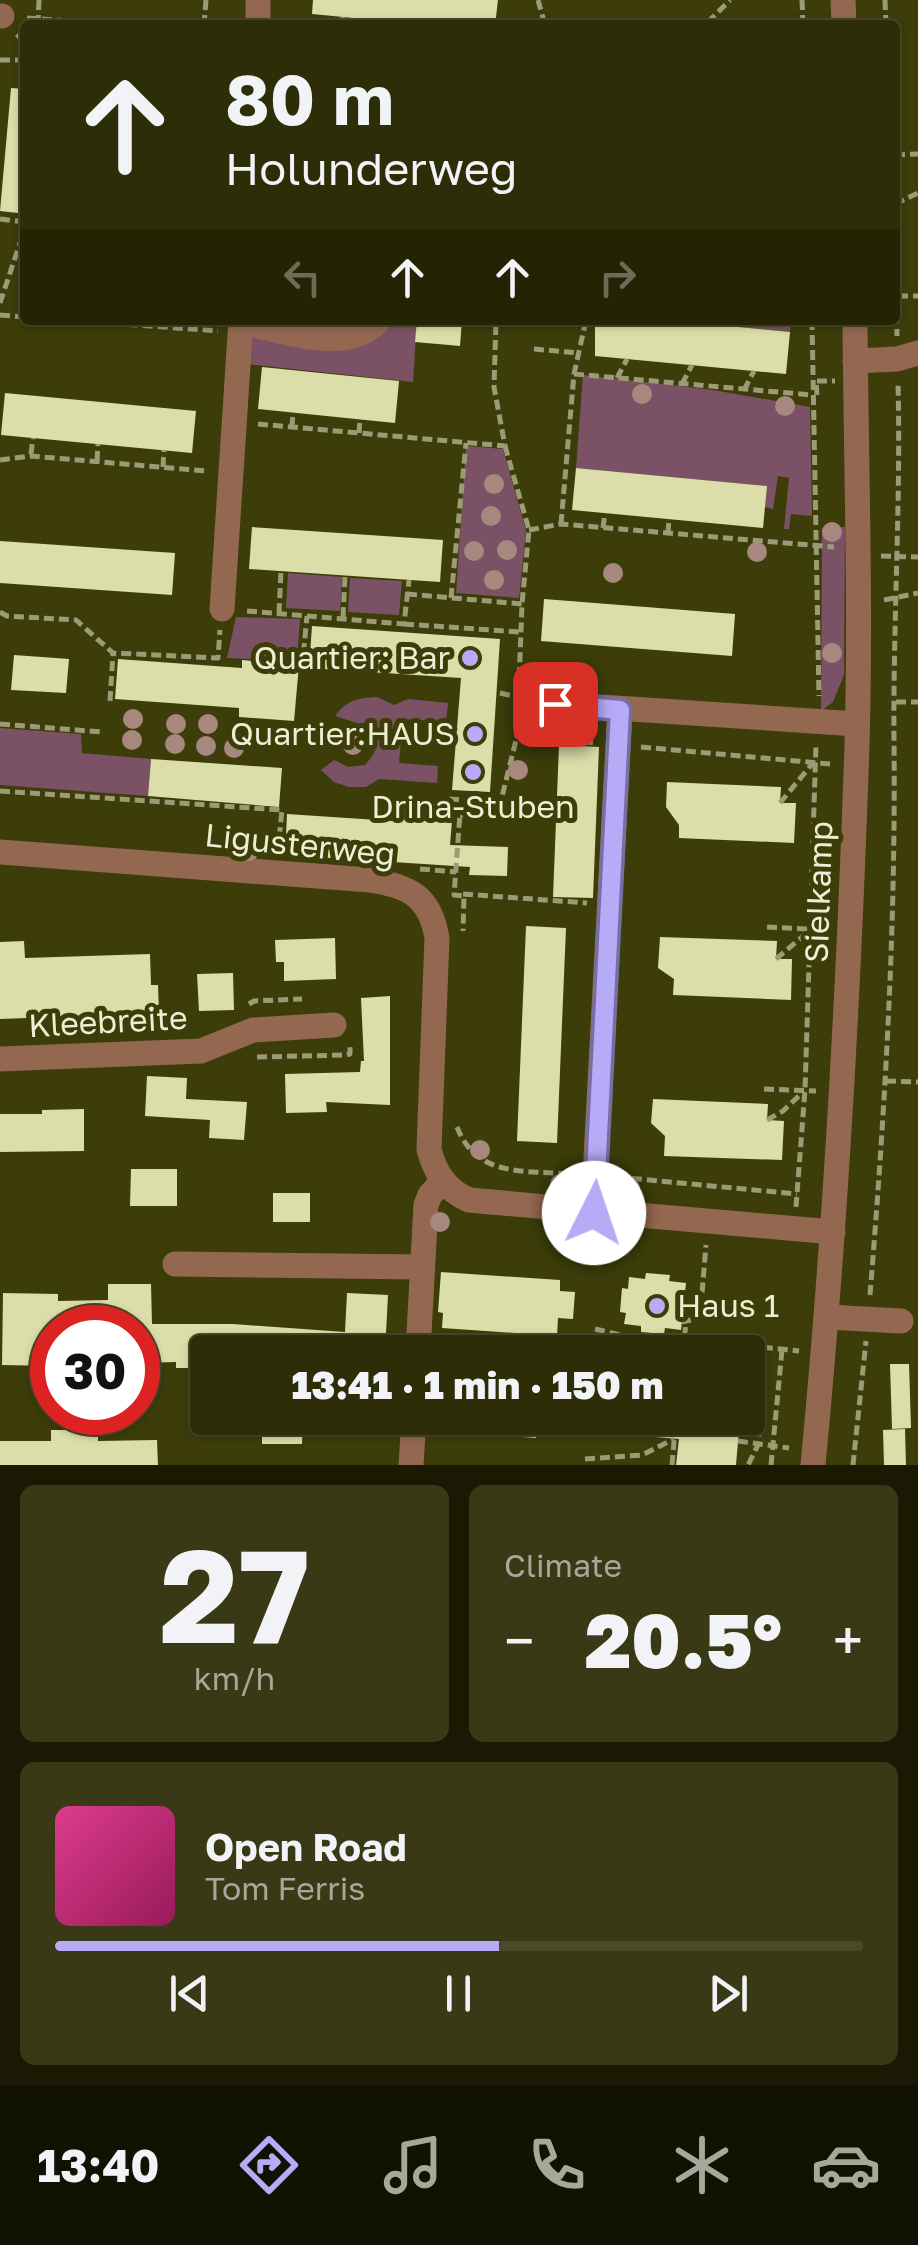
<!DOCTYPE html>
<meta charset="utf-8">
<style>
:root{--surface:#2d2e07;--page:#393a15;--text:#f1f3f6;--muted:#a7a89b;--line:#484a28;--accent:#b7abf8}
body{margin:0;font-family:"Golos Text",sans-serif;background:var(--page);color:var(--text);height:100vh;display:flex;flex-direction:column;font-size:38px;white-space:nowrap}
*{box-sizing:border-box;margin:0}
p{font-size:32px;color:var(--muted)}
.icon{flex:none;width:55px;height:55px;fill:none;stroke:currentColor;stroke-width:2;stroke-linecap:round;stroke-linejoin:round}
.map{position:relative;height:1465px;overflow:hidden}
.drawer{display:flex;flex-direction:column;gap:20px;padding:20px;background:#191904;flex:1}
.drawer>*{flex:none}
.top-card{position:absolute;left:20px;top:20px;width:880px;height:305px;border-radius:10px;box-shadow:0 2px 8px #0004,0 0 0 2px var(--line);background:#2d2e07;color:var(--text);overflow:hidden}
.speed{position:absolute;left:30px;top:1305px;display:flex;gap:20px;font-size:50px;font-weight:700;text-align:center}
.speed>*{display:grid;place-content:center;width:130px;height:130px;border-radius:50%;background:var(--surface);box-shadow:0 2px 8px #0004,0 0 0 2px var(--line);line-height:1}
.speed .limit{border:15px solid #d22;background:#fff;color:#111}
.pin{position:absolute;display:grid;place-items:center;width:85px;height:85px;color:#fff;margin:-42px;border-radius:20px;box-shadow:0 5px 15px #0006}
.me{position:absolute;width:110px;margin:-55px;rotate:4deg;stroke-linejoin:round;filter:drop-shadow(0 0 8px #0008)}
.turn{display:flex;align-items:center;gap:35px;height:210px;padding:0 40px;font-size:45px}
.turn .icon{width:130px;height:130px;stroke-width:2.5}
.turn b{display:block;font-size:70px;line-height:85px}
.lanes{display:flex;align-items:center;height:95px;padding:0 40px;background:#0003;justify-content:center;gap:50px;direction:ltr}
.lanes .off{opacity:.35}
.big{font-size:75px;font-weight:800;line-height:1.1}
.drawer .widget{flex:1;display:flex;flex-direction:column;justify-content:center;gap:15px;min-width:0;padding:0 35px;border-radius:15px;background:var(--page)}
.drawer .dial{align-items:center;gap:0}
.dial b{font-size:130px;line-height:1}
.song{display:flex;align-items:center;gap:30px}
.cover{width:120px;height:120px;border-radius:15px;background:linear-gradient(135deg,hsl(330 70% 55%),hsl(330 70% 35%))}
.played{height:10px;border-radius:5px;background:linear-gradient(90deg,var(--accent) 55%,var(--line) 55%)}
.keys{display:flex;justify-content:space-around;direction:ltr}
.heat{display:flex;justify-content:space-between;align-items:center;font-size:55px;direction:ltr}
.drawer .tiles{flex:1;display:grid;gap:20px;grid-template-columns:1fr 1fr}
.widget:last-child{grid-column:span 2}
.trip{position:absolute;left:190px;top:1335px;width:575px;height:100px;border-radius:10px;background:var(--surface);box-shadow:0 2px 8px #0004,0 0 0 2px var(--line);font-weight:800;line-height:100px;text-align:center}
.menu{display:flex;height:160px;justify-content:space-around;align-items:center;background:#121203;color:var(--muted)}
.menu .icon{width:70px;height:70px}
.menu .on{color:var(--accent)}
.menu b{font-size:45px;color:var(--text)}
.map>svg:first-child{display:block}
</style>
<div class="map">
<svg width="918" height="1465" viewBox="0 0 918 1465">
<rect width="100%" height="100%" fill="#3c3d09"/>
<g fill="#7b5265">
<path d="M390,320H417L413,382L246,364L249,337Z"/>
<path d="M670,320H791L790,332Z"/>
<path d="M583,375L713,390L810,407L812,516L791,514L789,529H784L789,478L778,476L773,509L765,507L766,486L576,468Z"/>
<path d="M466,446L503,449L526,531L519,598L456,593Z"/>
<path d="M845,527L844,675L833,702L821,711L822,528Z"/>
<path d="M288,573L342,577L340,611L286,608Z"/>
<path d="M350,578L402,581L399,615L348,612Z"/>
<path d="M236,617L300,619L297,661L227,658Z"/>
<path d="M377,697L394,705L408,699L448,703L446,722L403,719L399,763L438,766L437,783L379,779L366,787H349L334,782L321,770L334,760L348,767L365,765C378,751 382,738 370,722L360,724L335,716C347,700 357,698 377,697Z"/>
<path d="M0,728L81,734L82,753L151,759L148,796L0,785Z"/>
</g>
<g fill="#dbdea9">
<path d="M313,0H498L495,25H426L312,14Z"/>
<path d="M11,88L25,89V153L18,213L0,211Z"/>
<path d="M417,320H462L460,346L415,342Z"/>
<path d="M595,320H668L790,332L786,374L595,356Z"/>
<path d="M262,367L399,381L395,423L258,409Z"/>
<path d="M5,393L196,411L192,453L1,435Z"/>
<path d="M576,468L767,486L763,528L572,510Z"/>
<path d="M252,527L443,540L440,582L249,569Z"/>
<path d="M0,541L175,553L172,595L0,583Z"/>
<path d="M544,599L735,614L732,656L541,641Z"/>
<path d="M312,626L500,639L490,792L452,790L461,678L309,668Z"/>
<path d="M14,655L69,659L66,693L11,690Z"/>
<path d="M118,659L242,668V660L299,665L294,721L239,717V708L115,699Z"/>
<path d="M559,745L599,747L593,898L553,897Z"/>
<path d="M151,759L282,768L279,807L148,796Z"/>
<path d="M667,782L781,787L780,803H796L794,843L679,838V825L666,807Z"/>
<path d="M393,804L453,808L450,845L508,847L507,876L469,875L470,867L285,855L287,814L392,821Z"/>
<path d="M526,926L566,928L557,1143L517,1141Z"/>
<path d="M660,937L777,941L776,959H792L791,1000L673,995L674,979L658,968Z"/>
<path d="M335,938L336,979L284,981V962H276L275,940Z"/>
<path d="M24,941L25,958L150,954L151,985H158L159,1013L0,1019V942Z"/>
<path d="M233,973L234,1010L199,1011L197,974Z"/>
<path d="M390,996V1105L326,1102L327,1112L286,1113L285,1074L360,1072L361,1061H364L361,998Z"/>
<path d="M147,1076L187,1078L186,1099L247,1102L244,1140L209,1138L210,1120L145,1116Z"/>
<path d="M653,1099L768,1104L767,1120L784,1121L782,1160L664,1156L665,1136L651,1123Z"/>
<path d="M84,1109V1151L0,1152V1114H42V1110Z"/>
<path d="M131,1169H177V1206H130Z"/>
<rect x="273" y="1193" width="37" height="29"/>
<path d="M441,1272L560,1280V1291L575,1292L573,1319L558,1318L557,1336L442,1328L443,1313L438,1312Z"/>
<path d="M646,1273L670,1275L669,1281L686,1283L681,1330L665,1328L664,1334L641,1332V1326L624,1324L626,1313L620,1312L622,1288L628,1289L629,1277L645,1279Z"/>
<path d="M108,1284H151L152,1324H233L345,1332L347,1293L388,1295L385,1352H208V1368H176V1362L138,1363V1328H52V1366L2,1365L3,1293L58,1294V1301L108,1300Z"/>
<path d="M890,1364H909L911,1428L892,1429Z"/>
<path d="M262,1418H303L302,1444H262Z"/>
<path d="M469,1418H540L536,1438L469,1433Z"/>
<path d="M608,1418H740L736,1465H676L679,1439L607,1433Z"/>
<path d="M905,1429L906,1465H884L883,1430Z"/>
<path d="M51,1430H98V1441L157,1440L158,1465H0V1441H51Z"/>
</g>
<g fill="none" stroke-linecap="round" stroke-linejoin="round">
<g stroke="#9b9c76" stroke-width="5" stroke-dasharray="10 5" stroke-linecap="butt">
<path d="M538,0L545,25"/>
<path d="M802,0L803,25"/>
<path d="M885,0L886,25"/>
<path d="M27,18L129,25"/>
<path d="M38,25L39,0"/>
<path d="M204,25L206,0"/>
<path d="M342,25L343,17"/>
<path d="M403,25V23"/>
<path d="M678,25L707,23L730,0"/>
<path d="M17,34L25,45"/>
<path d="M0,60H25"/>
<path d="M895,155L918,154"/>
<path d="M895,204L918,193"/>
<path d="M0,219L25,222"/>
<path d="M895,254L897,336"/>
<path d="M898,296H918"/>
<path d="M0,303L25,228"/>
<path d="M0,315L25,317"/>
<path d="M68,320L218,331"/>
<path d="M812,320L819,696"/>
<path d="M534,349L579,353"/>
<path d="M574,374L812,395"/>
<path d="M617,378L627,359"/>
<path d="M682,384L692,365"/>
<path d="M744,390L754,371"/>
<path d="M817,395L816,381H835"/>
<path d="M258,424L505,446L494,387L496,320"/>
<path d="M292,427L293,413"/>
<path d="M359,433L360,419"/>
<path d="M505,446L529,530L522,604L517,736L595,743"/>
<path d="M31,454L33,438"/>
<path d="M0,460L31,456L206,471"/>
<path d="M97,461L98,444"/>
<path d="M163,467L164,450"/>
<path d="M561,524L574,374L586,320"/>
<path d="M603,528L605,513"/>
<path d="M529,530L561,524L834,547"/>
<path d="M668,533L669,519"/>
<path d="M881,556L918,557"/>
<path d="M407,594L522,604"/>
<path d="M451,598L466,443"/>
<path d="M884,600L918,593"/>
<path d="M247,611L404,624L409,580"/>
<path d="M0,612L7,616L76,620L113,653L218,658L220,630"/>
<path d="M279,613L281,571"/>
<path d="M343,617L345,576"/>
<path d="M404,624L520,632"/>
<path d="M302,668L307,616"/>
<path d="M500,693L531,700"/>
<path d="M110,701L113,653"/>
<path d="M896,702H918"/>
<path d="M0,724L102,732"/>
<path d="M641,747L830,764"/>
<path d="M0,791L282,810L278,850"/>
<path d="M449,799L461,800L454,895L464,896L463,931"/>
<path d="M780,803L812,764"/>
<path d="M460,815L497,817L517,736"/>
<path d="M420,869L456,872"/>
<path d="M463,894L587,903"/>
<path d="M767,927L828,930"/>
<path d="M776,959L809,931"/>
<path d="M249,1004L254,1001L302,999"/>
<path d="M257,1057L346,1055L350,1054V1044"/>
<path d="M886,1081L918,1082"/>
<path d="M764,1089L816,1091"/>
<path d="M767,1120L783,1111L804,1091"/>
<path d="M457,1127C477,1178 524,1170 571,1174"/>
<path d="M617,1177L797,1194"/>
<path d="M796,1207L805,1090L816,744"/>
<path d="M870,1295C885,1110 896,925 894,740C893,620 901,501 898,382"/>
<path d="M681,1322L700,1318L706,1245"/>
<path d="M595,1329L642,1340V1352"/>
<path d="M683,1352L686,1322"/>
<path d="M739,1352L740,1345L799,1351"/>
<path d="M748,1366L764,1368L758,1445L748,1465"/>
<path d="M660,1421L681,1423"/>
<path d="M738,1441L789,1448"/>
<path d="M585,1459L642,1455L674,1439"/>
<path d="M672,1465L676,1418"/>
<path d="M771,1465L782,1350"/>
<path d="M853,1465L866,1341"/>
</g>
<g stroke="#946850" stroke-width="25">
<path d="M258,0V25"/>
<path d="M843,0L844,25"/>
<path d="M0,16H2"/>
<path d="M241,322C281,330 348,356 379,320"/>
<path d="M855,361L897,359L918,353"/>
<path d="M222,609L241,320"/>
<path d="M555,704L857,724"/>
<path d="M0,852L370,880C409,886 430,896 437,938L429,1149C435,1173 446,1190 469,1200L833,1232"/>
<path d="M0,1059L201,1051L253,1030L334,1025"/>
<path d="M593,1213L620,710"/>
<path d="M175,1264L422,1267"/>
<path d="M827,1317L901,1321"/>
<path d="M418,1347L501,1352"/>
<path d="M418,1352L426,1205L430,1195L443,1181"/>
<path d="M411,1465L414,1418"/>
<path d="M813,1465C836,1225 849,986 857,745C861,604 856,461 855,320"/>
</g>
</g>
<g fill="#a7887e">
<circle cx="642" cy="394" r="10"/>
<circle cx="785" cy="406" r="10"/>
<circle cx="494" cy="484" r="10"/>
<circle cx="491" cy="516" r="10"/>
<circle cx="832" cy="532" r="10"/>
<circle cx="507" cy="550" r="10"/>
<circle cx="474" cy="551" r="10"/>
<circle cx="757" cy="552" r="10"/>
<circle cx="613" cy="573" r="10"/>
<circle cx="494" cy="580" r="10"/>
<circle cx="832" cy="653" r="10"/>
<circle cx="133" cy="719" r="10"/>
<circle cx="176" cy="724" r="10"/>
<circle cx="208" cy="724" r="10"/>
<circle cx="132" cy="740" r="10"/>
<circle cx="175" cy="744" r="10"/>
<circle cx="353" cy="745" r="10"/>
<circle cx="206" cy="746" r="10"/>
<circle cx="234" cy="748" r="10"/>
<circle cx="518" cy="770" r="10"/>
<circle cx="516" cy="812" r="10"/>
<circle cx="249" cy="851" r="10"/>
<circle cx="480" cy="1150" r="10"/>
<circle cx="581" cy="1183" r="10"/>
<circle cx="560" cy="1184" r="10"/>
<circle cx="630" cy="1188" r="10"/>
<circle cx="440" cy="1222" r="10"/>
<circle cx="619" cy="1241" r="10"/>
</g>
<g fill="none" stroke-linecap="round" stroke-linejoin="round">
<defs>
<path id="route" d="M555,704L620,710L594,1213"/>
</defs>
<use href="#route" stroke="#776fa1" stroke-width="25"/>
<use href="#route" stroke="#b7abf8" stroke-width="18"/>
</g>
<g fill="#b7abf8" stroke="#3c3d09" stroke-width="4">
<circle cx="470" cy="658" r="10"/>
<circle cx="475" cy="734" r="10"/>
<circle cx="473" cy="772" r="10"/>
<circle cx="657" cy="1306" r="10"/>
</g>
<g text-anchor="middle" stroke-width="10" stroke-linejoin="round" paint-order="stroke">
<g font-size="32" fill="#edeed4" stroke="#3c3d09" text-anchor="end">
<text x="450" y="669">Quartier: Bar</text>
<text x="455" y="745">Quartier:HAUS</text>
<text x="473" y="818" text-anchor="middle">Drina-Stuben</text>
<text x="677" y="1317" text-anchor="start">Haus 1</text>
</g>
<g font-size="32" fill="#edeed4" stroke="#3c3d09">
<text transform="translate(300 845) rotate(6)" y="11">Ligusterweg</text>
<text transform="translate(819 892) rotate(-88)" y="11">Sielkamp</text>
<text transform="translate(108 1022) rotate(-3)" y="11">Kleebreite</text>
</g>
</g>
</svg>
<div class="speed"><div class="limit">30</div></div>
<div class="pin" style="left:555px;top:704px;background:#d93025"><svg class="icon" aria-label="arrive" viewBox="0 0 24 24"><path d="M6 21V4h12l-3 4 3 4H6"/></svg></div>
<svg class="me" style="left:594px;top:1213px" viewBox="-20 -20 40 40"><circle r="19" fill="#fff"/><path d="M0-13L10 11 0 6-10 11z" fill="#b7abf8"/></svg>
<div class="trip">13:41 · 1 min · 150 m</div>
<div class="top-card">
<div class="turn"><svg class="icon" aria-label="ahead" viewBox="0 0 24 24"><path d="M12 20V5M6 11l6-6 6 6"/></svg><div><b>80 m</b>Holunderweg</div></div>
<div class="lanes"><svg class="icon off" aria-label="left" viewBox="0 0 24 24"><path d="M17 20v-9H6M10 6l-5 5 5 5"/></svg><svg class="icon" aria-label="ahead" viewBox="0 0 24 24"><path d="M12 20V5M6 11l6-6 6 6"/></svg><svg class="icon" aria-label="ahead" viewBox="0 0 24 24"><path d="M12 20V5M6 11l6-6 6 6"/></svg><svg class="icon off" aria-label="right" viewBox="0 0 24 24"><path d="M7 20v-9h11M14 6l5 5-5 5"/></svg></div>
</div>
</div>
<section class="drawer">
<div class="tiles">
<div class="widget dial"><b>27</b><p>km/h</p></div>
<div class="widget"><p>Climate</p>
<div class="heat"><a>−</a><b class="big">20.5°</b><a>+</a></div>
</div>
<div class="widget">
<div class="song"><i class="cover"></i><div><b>Open Road</b><p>Tom Ferris</p></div></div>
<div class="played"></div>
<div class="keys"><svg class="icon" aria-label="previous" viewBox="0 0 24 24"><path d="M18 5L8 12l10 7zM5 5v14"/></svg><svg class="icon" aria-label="pause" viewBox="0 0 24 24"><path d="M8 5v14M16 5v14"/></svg><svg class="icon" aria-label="next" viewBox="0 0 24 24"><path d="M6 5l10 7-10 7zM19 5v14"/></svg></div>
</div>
</div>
</section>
<nav class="menu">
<b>13:40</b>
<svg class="icon on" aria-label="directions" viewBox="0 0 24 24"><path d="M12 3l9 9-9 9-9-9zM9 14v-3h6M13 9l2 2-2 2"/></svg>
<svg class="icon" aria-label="music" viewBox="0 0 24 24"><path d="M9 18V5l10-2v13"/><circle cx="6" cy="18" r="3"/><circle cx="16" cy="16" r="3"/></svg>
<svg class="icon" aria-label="phone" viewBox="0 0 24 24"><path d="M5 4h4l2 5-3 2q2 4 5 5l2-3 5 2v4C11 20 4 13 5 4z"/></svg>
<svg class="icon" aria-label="climate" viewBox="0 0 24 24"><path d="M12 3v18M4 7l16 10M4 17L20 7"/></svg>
<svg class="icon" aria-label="car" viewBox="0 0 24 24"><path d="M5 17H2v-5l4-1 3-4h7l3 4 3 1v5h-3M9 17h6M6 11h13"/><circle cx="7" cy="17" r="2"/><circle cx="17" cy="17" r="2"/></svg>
</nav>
